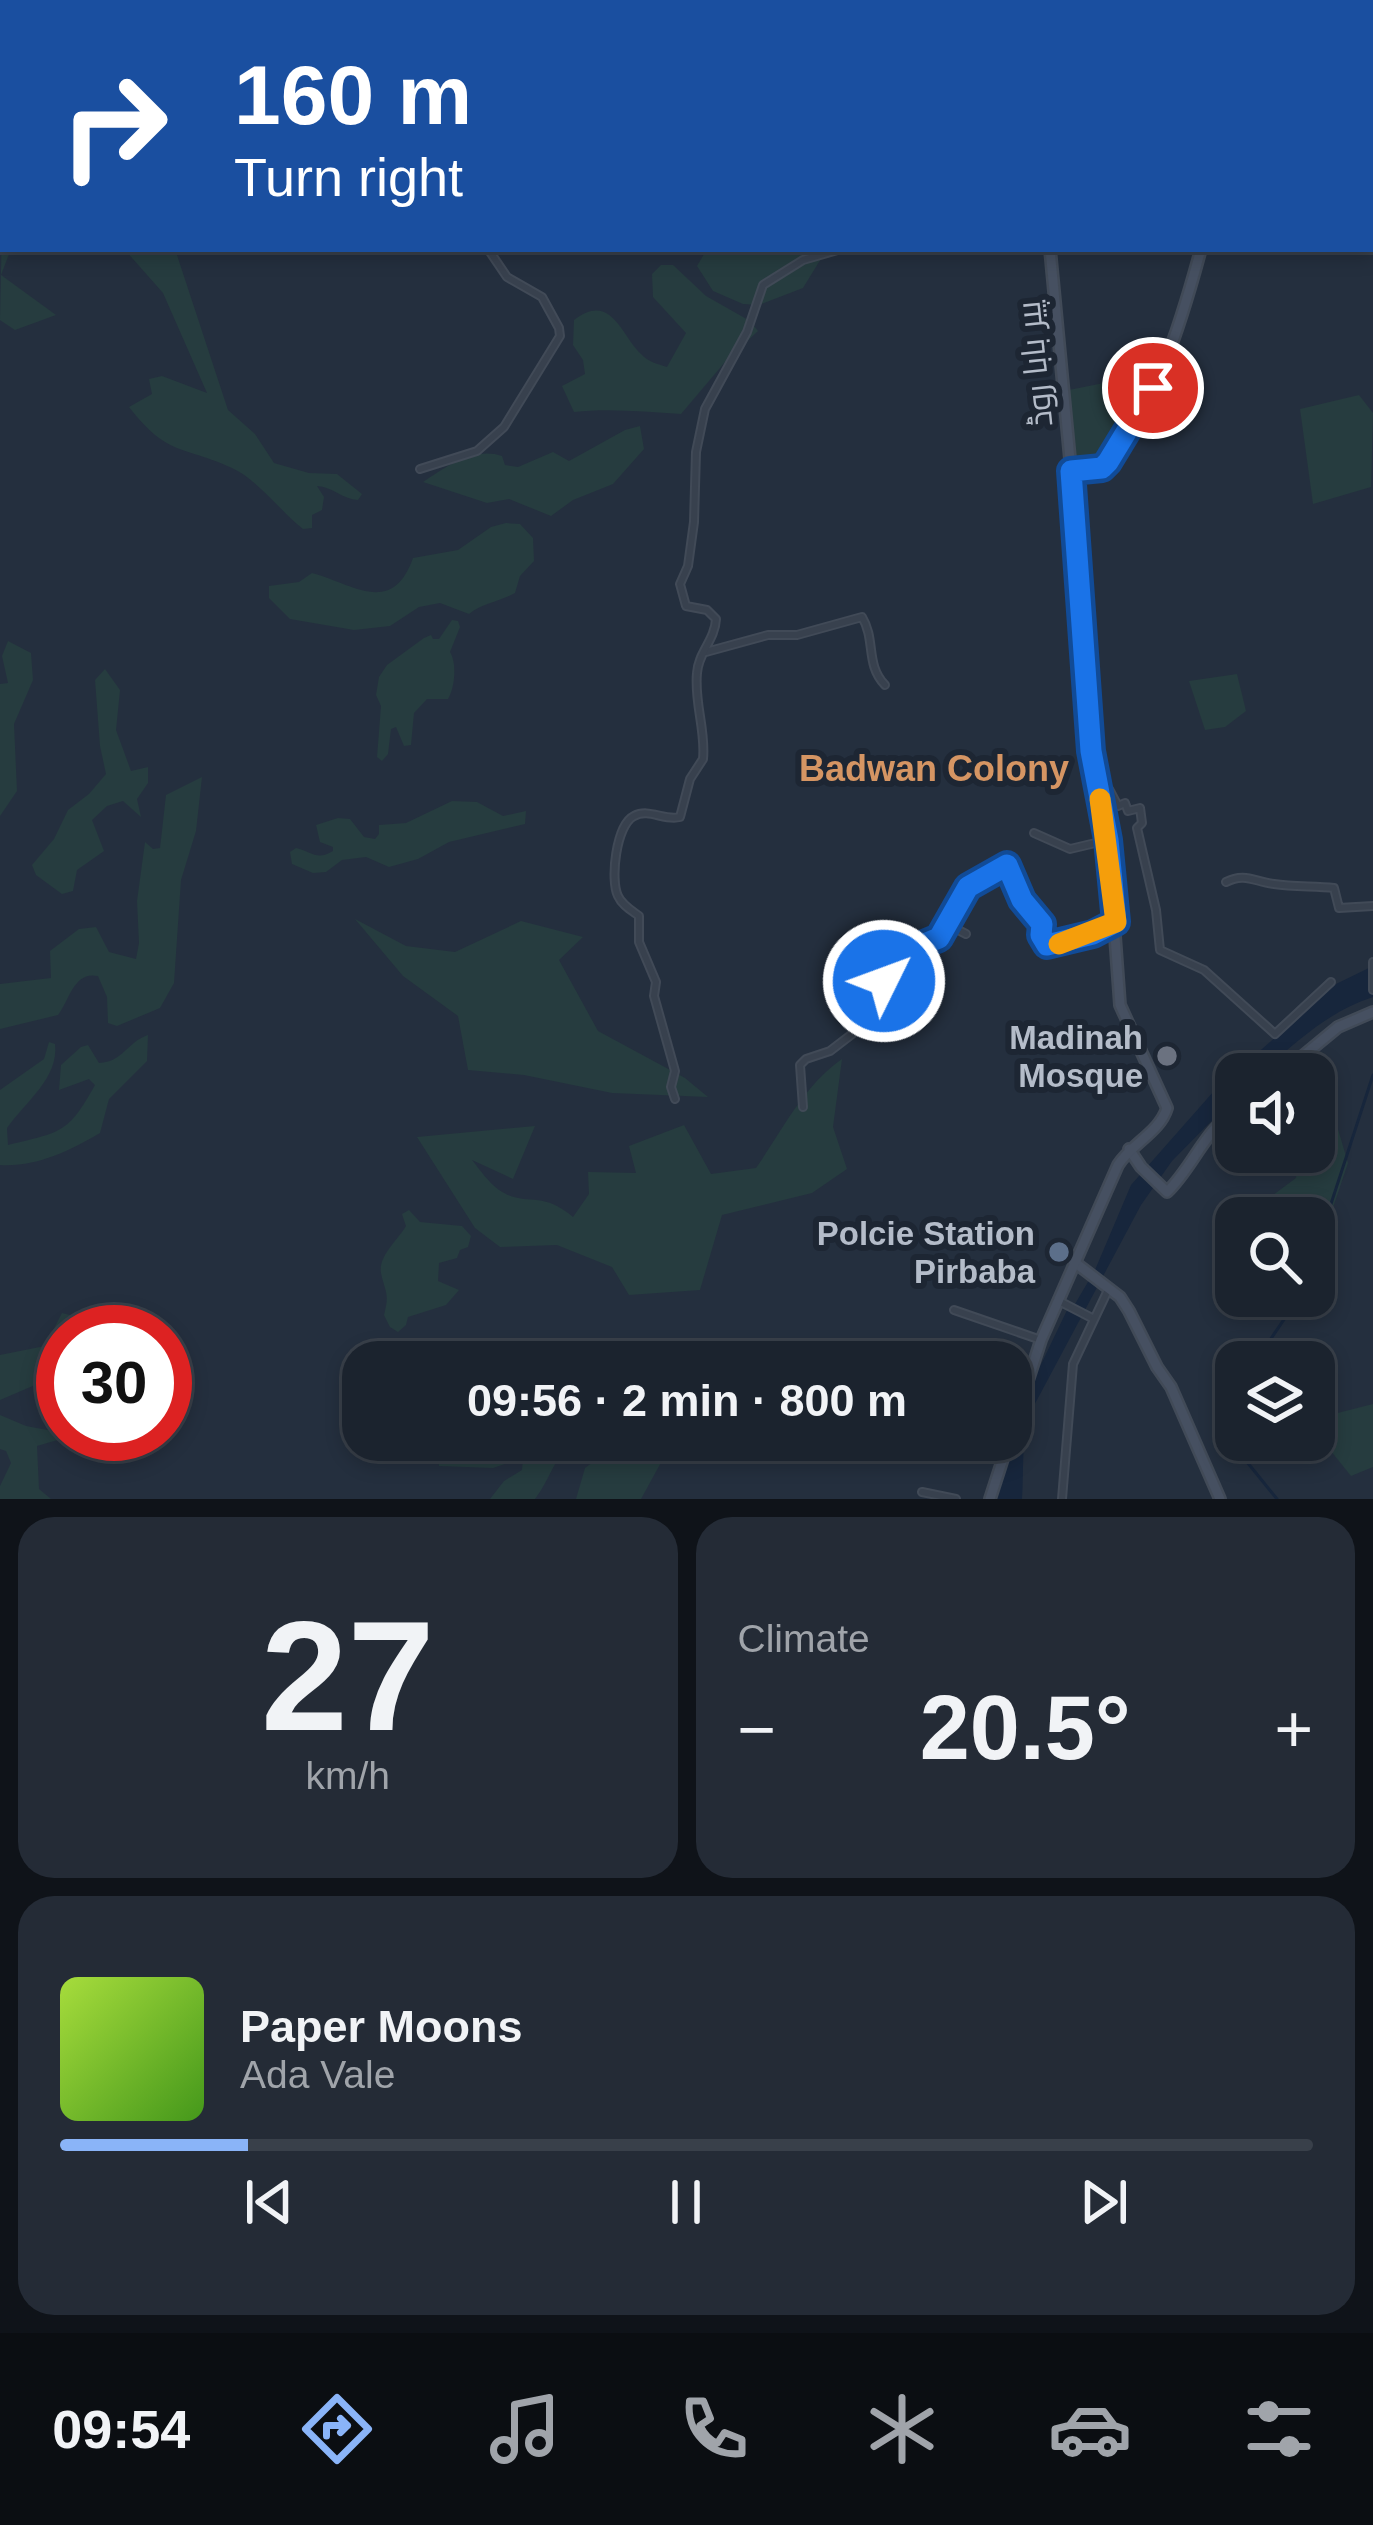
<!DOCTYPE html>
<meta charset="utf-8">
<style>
:root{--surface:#1b232e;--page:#242b36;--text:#f1f3f6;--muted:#a0a4aa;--line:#39404a;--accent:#8ab4f8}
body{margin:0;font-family:Helvetica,Cairo,sans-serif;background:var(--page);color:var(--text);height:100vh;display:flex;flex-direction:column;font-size:45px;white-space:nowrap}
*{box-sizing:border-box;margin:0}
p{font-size:39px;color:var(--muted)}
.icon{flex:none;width:66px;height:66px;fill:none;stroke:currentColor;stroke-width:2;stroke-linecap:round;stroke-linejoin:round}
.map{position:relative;height:1499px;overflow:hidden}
.sheet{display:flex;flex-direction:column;gap:18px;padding:18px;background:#0f1319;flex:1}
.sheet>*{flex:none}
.top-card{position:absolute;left:0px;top:0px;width:1374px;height:252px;box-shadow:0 6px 18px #0003,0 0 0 3px var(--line);background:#1a4fa0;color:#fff;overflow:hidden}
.buttons{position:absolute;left:1215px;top:1053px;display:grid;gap:24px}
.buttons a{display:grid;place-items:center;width:120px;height:120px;border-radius:24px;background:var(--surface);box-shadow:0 6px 18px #0003,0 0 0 3px var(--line);font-size:60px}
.speed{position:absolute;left:36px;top:1305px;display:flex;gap:24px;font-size:60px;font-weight:700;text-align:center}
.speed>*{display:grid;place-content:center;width:156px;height:156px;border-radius:50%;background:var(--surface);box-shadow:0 6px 18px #0003,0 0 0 3px var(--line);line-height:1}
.speed .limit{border:18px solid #d22;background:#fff;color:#111}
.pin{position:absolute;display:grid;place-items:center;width:102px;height:102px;color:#fff;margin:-51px;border:6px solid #fff;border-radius:50%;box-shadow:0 3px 12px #0007}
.me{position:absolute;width:132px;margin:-66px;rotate:48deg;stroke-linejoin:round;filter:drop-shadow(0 0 9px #0008)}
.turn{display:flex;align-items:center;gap:42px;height:252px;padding:0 36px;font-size:54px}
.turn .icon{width:156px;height:156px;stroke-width:2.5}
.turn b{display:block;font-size:84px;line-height:102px}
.big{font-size:90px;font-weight:600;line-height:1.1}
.sheet .tile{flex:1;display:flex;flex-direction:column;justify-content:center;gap:18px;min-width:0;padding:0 42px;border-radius:36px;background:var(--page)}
.sheet .dial{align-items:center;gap:0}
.dial b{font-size:156px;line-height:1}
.song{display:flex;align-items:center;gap:36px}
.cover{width:144px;height:144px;border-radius:18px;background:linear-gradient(135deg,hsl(80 70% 55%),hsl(100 70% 35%))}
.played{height:12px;border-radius:6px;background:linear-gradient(90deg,var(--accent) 15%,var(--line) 15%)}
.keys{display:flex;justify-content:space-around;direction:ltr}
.heat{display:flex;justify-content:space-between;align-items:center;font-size:66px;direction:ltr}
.sheet .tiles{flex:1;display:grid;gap:18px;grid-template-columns:1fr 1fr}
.tile:last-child{grid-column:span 2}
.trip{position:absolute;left:342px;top:1341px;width:690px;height:120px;border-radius:36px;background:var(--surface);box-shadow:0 6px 18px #0003,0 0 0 3px var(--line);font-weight:600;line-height:120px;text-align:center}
.tab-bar{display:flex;height:192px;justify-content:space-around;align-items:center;background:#0b0e12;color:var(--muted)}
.tab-bar .icon{width:84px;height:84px}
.tab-bar .on{color:var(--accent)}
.tab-bar b{font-size:54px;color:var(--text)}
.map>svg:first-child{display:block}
</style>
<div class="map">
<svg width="1373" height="1499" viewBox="0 0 1373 1499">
<rect width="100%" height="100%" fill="#242f3e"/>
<g fill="#263c3f">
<path d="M3,172V249H11L1,275L56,315L15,330L0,320Z"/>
<path d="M175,249L228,410L255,434L274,463L309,473L337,474L362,494L358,500C342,499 333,487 317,486L324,497L322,510L312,515V528L303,529C280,511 258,480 232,468C182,445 168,457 129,407L152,394L149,379L162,376L207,393L163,293L125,250Z"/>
<path d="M707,249H827L803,288L759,305L743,304L713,291L697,266Z"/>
<path d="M661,265H673L706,296L750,321L758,331L725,362L681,414C645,412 610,408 574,412L562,386L585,374L583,360L573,345L574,320C611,291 621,335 641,354C648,362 658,364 667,367L686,333L653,297L652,274Z"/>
<path d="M1109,382L1124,405L1120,413L1133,418L1108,462L1071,471L1064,391Z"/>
<path d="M1359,395L1373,413L1371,487L1313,504L1300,409Z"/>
<path d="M640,426L644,449L613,484L573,500L551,516L509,499L487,503L423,482C445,467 475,446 502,456L505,465L518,467L553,452L569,461L625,430Z"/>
<path d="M506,523L520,524L533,538L534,561L520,576L515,593C499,602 483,603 469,614L440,603L419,607L390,626L354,630L290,619L269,598V586L299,582L312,573C353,584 392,617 413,558L458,550L491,527Z"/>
<path d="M452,620L458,621L460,627L450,652C457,663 455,688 448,699H427L414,713L411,745L404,746L396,727L391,729L388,754L382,761L377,757L381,706L376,695L379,677L387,665L424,638L431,635L433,639H439Z"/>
<path d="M8,641L31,653L33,680L14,724L17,791L0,816V684L8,683L2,656Z"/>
<path d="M105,669L120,690L116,730L131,771L148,767V783L137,799L141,817L123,801L107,806L92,820L104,851L77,870L73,891L62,894L36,875L32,865L54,839L68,810L89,794L106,774L100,746L95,680Z"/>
<path d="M1237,674L1246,711L1225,727L1205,730L1189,681Z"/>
<path d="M202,777L196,831L181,880L174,983L160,1008L117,1026L108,1023L107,997L98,976C74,971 70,999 58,1015L0,1029V984L51,978L50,951L79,929L96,927L109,952L136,959L139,943L137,901L145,842L153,849L160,848L166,795Z"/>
<path d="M452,801L477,802L503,816L526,811L525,824L449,842L418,859L389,867L366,857L342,860L326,872L313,873L292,864L290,852L296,848C312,852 317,861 333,851V847L320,842L316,825L338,818L350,819L364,837L375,839L379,834V825L406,823Z"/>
<path d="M355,919L406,946L455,952L521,921L583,937L559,960L598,1031L685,1078L708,1097L612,1093L524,1075L468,1070L458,1016L403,976Z"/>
<path d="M148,1035L147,1061L109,1099L100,1133C69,1151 37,1167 0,1165V1090L44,1059L49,1042L55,1044C59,1078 26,1101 7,1128L8,1145C61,1132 68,1134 95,1085L89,1079L59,1090L61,1065L81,1047L88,1045L99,1063C123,1062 127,1042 148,1035Z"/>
<path d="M842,1059L833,1127L847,1169L812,1193L722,1215L700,1290L629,1295L612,1267L557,1245L500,1247L475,1228L417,1137L535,1126L513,1179L472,1160C480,1170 489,1183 499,1190C526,1208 541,1189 573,1217L589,1194L588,1172L636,1173L629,1146L684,1125L711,1174L756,1168C782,1131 804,1085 842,1059Z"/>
<path d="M1332,1109L1348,1163L1314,1264V1218H1242L1296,1178L1298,1152H1314L1316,1114Z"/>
<path d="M409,1210L420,1222L462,1226L471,1236L468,1247L460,1250L457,1258L439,1263L438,1281L459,1290L446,1305L408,1317L406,1325L398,1332L390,1327L384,1315C390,1293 385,1292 381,1273C378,1256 398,1240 406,1226L402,1214Z"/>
<path d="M62,1313L70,1315L74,1332H63V1373L0,1400V1355L45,1346Z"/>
<path d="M1373,1404V1467L1351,1476L1314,1430V1419Z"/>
<path d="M0,1415L26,1426L58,1432L61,1439L37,1446L39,1489L51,1499H0V1486L11,1463L6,1451L0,1449Z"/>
<path d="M437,1440H574C554,1457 551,1478 535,1499H490L504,1481L522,1470L523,1458L493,1468L439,1466Z"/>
<path d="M658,1440H681L664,1457L641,1499H576L585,1468L616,1445Z"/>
</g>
<path fill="#17263c" d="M1373,966V997C1327,1012 1296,1043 1259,1074H1236V1096L1172,1161L1141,1205L1030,1413C1021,1442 1024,1469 1022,1499H995L1022,1404L1070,1304H1075L1095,1270L1131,1185L1214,1091L1336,984Z"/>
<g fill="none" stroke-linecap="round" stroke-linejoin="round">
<g stroke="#17263c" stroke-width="3">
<path d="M1314,1256L1373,1075"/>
<path d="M1255,1362L1300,1296"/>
<path d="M1236,1409L1232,1420L1236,1432"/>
<path d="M1238,1440L1243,1457L1277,1499"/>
</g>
<defs>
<g id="street">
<path d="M434,0L435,3"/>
<path d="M420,469L477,451L504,427L560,336L559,328L542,297L507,277L488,249"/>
<path d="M706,652L768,635H797L862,617C876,640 865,664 885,685"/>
<path d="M1098,789H1109L1118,806L1125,803L1128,811L1140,808L1142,823L1137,828L1156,910L1160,950L1204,970L1275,1034L1331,982"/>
<path d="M1034,833L1070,849L1108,840"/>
<path d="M1226,882C1245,872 1255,882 1274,884C1293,887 1314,886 1334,888L1339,908L1373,906"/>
<path d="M945,923L966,934"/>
<path d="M1373,962V990"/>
<path d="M675,1099L671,1087L675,1071L654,996L656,982L639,942V916C631,910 622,905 618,896C610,880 616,825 634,816C649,808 664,821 680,817L690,779L703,759C706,730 694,703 697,673C698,653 715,640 716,619L707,610L686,606L680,584L688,566L694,522L696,452L705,409L747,332L763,285L803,260L841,249"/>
<path d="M803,1107L800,1065L806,1059L830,1051L869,1021L882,1000L887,968L893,957L939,938L968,888L1007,865L1022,900L1043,924L1041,935L1047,945L1093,934L1112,923"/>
<path d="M1057,1300L1092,1318"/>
<path d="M954,1310L1041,1340"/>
<path d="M922,1492L956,1499"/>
<path d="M1062,1499L1073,1364L1109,1288"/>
</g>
<g id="secondary">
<path d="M1066,3L1067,0"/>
<path d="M1303,3V0"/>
<path d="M1071,471L1102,468C1153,419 1183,316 1201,249"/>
<path d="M1281,1074L1338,1027L1373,1012"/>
<path d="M1129,1149L1141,1167L1167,1192C1193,1167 1205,1129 1236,1111"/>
<path d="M1073,1261L1120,1297L1129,1311L1157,1367L1171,1387L1220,1499"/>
<path d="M1011,1433L1041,1340L1118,1165C1131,1144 1160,1132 1167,1108L1120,1005L1108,840L1091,751L1076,522L1050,249"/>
<path d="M990,1499L1009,1440"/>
</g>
</defs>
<use href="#street" stroke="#414a57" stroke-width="10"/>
<use href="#secondary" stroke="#414a57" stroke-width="14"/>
<use href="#street" stroke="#38414e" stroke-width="6"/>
<use href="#secondary" stroke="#465061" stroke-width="9"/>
</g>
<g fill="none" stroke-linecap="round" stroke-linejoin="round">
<defs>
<path id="route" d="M884,981L892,957L939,938L968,887L1007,865L1022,900L1042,924L1041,935L1047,945L1093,934L1116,922L1108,840L1091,751L1071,471L1102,468L1108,462L1153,388"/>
</defs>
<use href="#route" stroke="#114b97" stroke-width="30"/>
<use href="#route" stroke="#1a73e8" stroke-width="21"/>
<path stroke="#f59e0b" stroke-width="21" d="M1059,944L1116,922L1100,799"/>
</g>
<circle fill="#6b7280" stroke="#1d2633" stroke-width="4.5" cx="1167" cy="1056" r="12"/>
<circle fill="#5c6f8a" stroke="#1d2633" stroke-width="4.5" cx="1059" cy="1252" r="12"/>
<g text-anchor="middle" stroke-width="12" stroke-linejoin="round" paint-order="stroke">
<g font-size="33" fill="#b4bcc9" stroke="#1d2633">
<text transform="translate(1034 364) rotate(-96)" y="12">پیر بابا روڈ</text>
</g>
<g font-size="33" font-weight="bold" fill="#b4bcc9" stroke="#1d2633" text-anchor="end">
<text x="1143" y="1049">Madinah<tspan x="1143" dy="38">Mosque</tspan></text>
<text x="1035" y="1245">Polcie Station<tspan x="1035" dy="38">Pirbaba</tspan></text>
</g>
<g font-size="36" font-weight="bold" fill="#d59563" stroke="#1d2633">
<text x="934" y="781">Badwan Colony</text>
</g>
</g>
</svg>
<div class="buttons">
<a><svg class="icon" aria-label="sound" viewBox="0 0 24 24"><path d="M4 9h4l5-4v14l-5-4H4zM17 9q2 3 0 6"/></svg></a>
<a><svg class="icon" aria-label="search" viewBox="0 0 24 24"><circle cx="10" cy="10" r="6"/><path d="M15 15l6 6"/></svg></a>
<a><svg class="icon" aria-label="layers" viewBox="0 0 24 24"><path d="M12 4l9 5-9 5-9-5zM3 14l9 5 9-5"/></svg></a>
</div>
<div class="speed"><div class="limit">30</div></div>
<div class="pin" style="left:1153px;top:388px;background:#d93025"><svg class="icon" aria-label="arrive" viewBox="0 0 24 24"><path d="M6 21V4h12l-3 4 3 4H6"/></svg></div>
<svg class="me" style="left:884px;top:981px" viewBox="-20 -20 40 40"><circle r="17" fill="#1a73e8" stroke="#fff" stroke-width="3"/><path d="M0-11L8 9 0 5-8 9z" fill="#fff"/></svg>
<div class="trip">09:56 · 2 min · 800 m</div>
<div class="top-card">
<div class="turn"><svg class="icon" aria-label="right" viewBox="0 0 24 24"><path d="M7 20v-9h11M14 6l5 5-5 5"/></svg><div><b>160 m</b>Turn right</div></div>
</div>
</div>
<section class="sheet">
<div class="tiles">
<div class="tile dial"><b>27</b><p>km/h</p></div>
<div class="tile"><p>Climate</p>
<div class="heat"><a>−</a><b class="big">20.5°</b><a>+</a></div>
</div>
<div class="tile">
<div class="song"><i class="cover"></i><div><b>Paper Moons</b><p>Ada Vale</p></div></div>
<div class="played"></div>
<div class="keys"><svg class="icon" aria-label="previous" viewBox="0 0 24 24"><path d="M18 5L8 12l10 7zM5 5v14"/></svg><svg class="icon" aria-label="pause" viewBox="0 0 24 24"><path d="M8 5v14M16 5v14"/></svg><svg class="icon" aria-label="next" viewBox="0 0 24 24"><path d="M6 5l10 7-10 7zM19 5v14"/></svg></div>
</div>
</div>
</section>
<nav class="tab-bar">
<b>09:54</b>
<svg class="icon on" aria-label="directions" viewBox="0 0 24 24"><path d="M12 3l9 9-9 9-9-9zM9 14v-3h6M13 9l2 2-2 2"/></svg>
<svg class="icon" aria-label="music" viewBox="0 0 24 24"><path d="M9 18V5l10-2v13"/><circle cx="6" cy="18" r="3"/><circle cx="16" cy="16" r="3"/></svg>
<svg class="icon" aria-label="phone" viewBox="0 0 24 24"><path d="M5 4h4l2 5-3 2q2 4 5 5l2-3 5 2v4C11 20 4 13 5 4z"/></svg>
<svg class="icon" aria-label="climate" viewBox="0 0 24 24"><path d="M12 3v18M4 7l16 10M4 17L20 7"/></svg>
<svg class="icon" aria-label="car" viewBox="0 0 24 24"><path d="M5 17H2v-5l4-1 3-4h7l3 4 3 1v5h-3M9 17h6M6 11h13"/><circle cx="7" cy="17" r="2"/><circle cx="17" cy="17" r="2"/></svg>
<svg class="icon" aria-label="filters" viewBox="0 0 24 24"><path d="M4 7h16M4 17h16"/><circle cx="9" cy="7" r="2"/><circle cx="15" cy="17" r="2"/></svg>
</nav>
